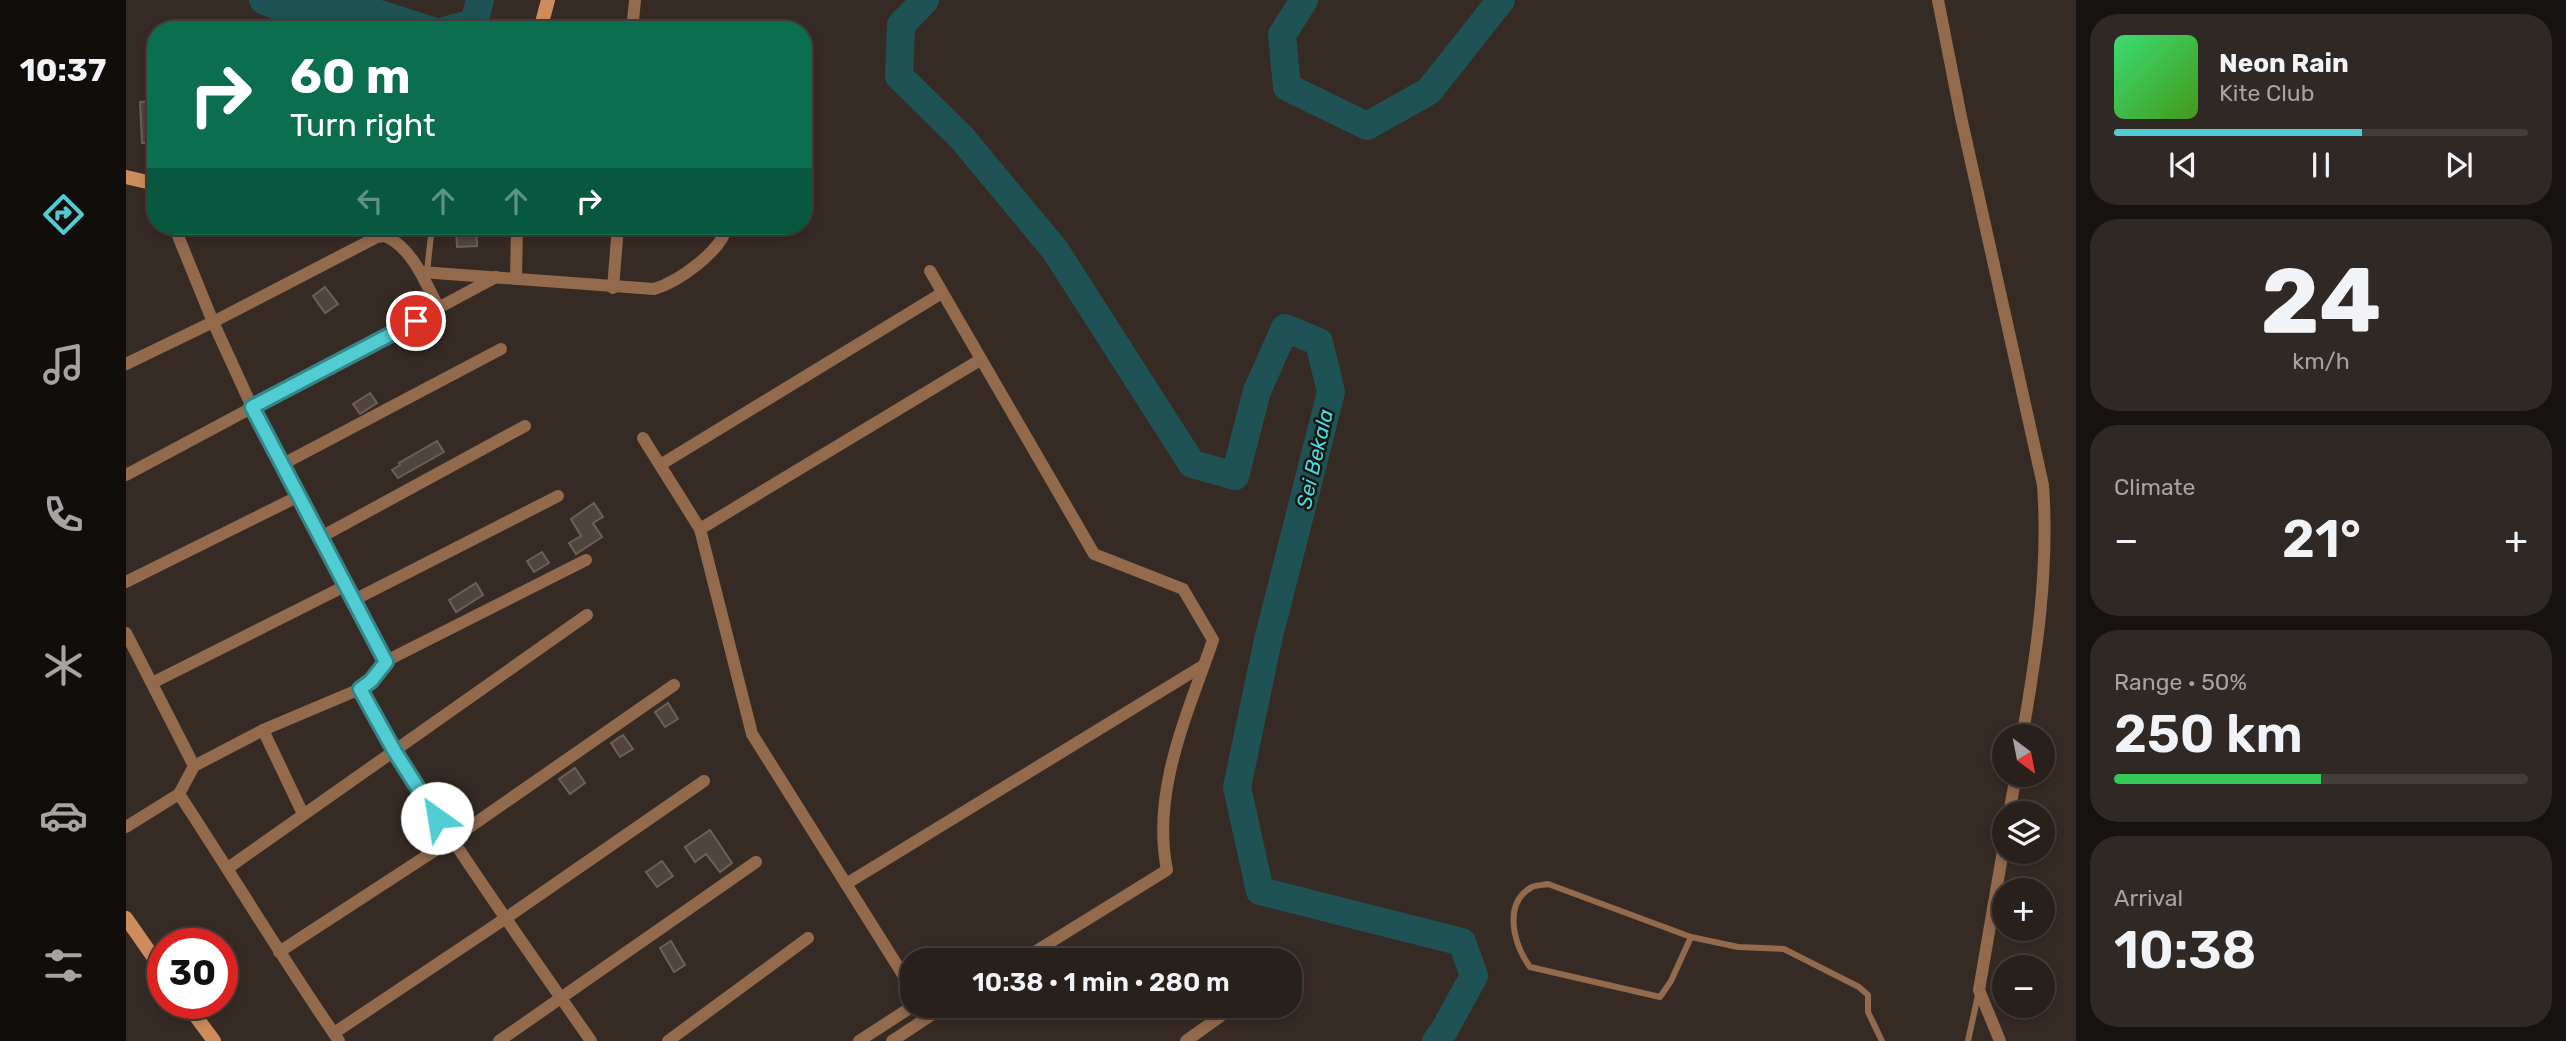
<!DOCTYPE html>
<meta charset="utf-8">
<style>
:root{--surface:#28201b;--page:#302824;--text:#f1f3f6;--muted:#a5a3a3;--line:#443e3a;--accent:#51ccd3}
body{margin:0;font-family:Rubik,sans-serif;background:var(--page);color:var(--text);height:100vh;display:flex;flex-direction:column;font-size:26px;white-space:nowrap}
*{box-sizing:border-box;margin:0}
p{font-size:23px;color:var(--muted)}
.icon{flex:none;width:38px;height:38px;fill:none;stroke:currentColor;stroke-width:2;stroke-linecap:round;stroke-linejoin:round}
.map{position:relative;flex:1;overflow:hidden}
.panel{display:flex;flex-direction:column;gap:14px;padding:14px;background:#16120f;width:490px}
.panel>*{flex:none}
.guide{position:absolute;left:21px;top:21px;width:665px;height:214px;border-radius:28px;box-shadow:0 4px 10px #0003,0 0 0 2px var(--line);background:#0b6e4f;color:#fff;overflow:hidden}
.needle{width:46px;rotate:148deg}
.buttons{position:absolute;left:1866px;top:724px;display:grid;gap:14px}
.buttons a{display:grid;place-items:center;width:63px;height:63px;border-radius:50%;background:var(--surface);box-shadow:0 4px 10px #0003,0 0 0 2px var(--line);font-size:35px}
.speed{position:absolute;left:21px;top:928px;display:flex;gap:14px;font-size:35px;font-weight:700;text-align:center}
.speed>*{display:grid;place-content:center;width:91px;height:91px;border-radius:50%;background:var(--surface);box-shadow:0 4px 10px #0003,0 0 0 2px var(--line);line-height:1}
.speed .limit{border:10px solid #d22;background:#fff;color:#111}
.pin{position:absolute;display:grid;place-items:center;width:60px;height:60px;color:#fff;margin:-30px;border:4px solid #fff;border-radius:50%;box-shadow:0 2px 7px #0007}
.me{position:absolute;width:77px;margin:-38px;rotate:328deg;stroke-linejoin:round;filter:drop-shadow(0 0 5px #0008)}
.turn{display:flex;align-items:center;gap:24px;height:147px;padding:0 28px;font-size:32px}
.turn .icon{width:91px;height:91px;stroke-width:2.5}
.turn b{display:block;font-size:49px;line-height:60px}
.lanes{display:flex;align-items:center;height:66px;padding:0 28px;background:#0003;justify-content:center;gap:35px;direction:ltr}
.lanes .off{opacity:.35}
.big{font-size:52px;font-weight:600;line-height:1.1}
.panel .widget{flex:1;display:flex;flex-direction:column;justify-content:center;gap:10px;min-width:0;padding:0 24px;border-radius:28px;background:var(--page)}
.panel .dial{align-items:center;gap:0}
.dial b{font-size:91px;line-height:1}
.song{display:flex;align-items:center;gap:21px}
.cover{width:84px;height:84px;border-radius:10px;background:linear-gradient(135deg,hsl(140 70% 55%),hsl(100 70% 35%))}
.played{height:7px;border-radius:4px;background:linear-gradient(90deg,var(--accent) 60%,var(--line) 60%)}
.keys{display:flex;justify-content:space-around;direction:ltr}
.heat{display:flex;justify-content:space-between;align-items:center;font-size:38px;direction:ltr}
.charge{height:10px;border-radius:5px;background:linear-gradient(90deg,#34c759 50%,var(--line) 0)}
.trip{position:absolute;left:774px;top:948px;width:402px;height:70px;border-radius:28px;background:var(--surface);box-shadow:0 4px 10px #0003,0 0 0 2px var(--line);font-weight:600;line-height:70px;text-align:center}
main{display:flex;flex:1;min-height:0}
.dock{display:flex;flex-direction:column;width:126px;justify-content:space-around;align-items:center;background:#100d0b;color:var(--muted)}
.dock .icon{width:49px;height:49px}
.dock .selected{color:var(--accent)}
.dock b{font-size:32px;color:var(--text)}
.map>svg:first-child{display:block}
</style>
<main>
<nav class="dock">
<b>10:37</b>
<svg class="icon selected" aria-label="directions" viewBox="0 0 24 24"><path d="M12 3l9 9-9 9-9-9zM9 14v-3h6M13 9l2 2-2 2"/></svg>
<svg class="icon" aria-label="music" viewBox="0 0 24 24"><path d="M9 18V5l10-2v13"/><circle cx="6" cy="18" r="3"/><circle cx="16" cy="16" r="3"/></svg>
<svg class="icon" aria-label="phone" viewBox="0 0 24 24"><path d="M5 4h4l2 5-3 2q2 4 5 5l2-3 5 2v4C11 20 4 13 5 4z"/></svg>
<svg class="icon" aria-label="climate" viewBox="0 0 24 24"><path d="M12 3v18M4 7l16 10M4 17L20 7"/></svg>
<svg class="icon" aria-label="car" viewBox="0 0 24 24"><path d="M5 17H2v-5l4-1 3-4h7l3 4 3 1v5h-3M9 17h6M6 11h13"/><circle cx="7" cy="17" r="2"/><circle cx="17" cy="17" r="2"/></svg>
<svg class="icon" aria-label="filters" viewBox="0 0 24 24"><path d="M4 7h16M4 17h16"/><circle cx="9" cy="7" r="2"/><circle cx="15" cy="17" r="2"/></svg>
</nav>
<div class="map">
<svg width="1950" height="1041" viewBox="0 0 1950 1041">
<rect width="100%" height="100%" fill="#362b24"/>
<g fill="none" stroke-linecap="round" stroke-linejoin="round">
<g stroke="#1e5255" stroke-width="28">
<path d="M137,0L161,10L244,11L304,30"/>
<path d="M799,0L775,25L773,76L836,138L929,250L1066,464L1109,476L1131,391L1159,328L1193,342L1205,392L1142,640L1111,787L1134,891L1336,942L1348,976L1317,1032L1310,1041"/>
<path d="M1178,0L1156,35L1161,87L1241,126L1303,91L1375,0"/>
<path d="M321,30L348,23L354,0"/>
</g>
</g>
<g fill="#50453d" stroke="#6c6058" stroke-width="2">
<path d="M30,101V143H16L14,102Z"/>
<path d="M330,226H350L351,246L331,247Z"/>
<path d="M199,287L212,304L199,313L187,296Z"/>
<path d="M244,393L251,403L234,414L227,404Z"/>
<path d="M311,441L318,452L272,478L266,470L274,465L273,463Z"/>
<path d="M468,503L477,517L467,523L476,537L450,554L443,543L455,536L445,519Z"/>
<path d="M416,552L423,563L408,572L401,561Z"/>
<path d="M350,583L357,595L330,612L323,600Z"/>
<path d="M542,703L552,719L539,727L529,712Z"/>
<path d="M497,735L507,749L494,757L485,743Z"/>
<path d="M449,768L459,783L444,794L433,779Z"/>
<path d="M584,830L606,863L594,872L580,854L569,862L559,847Z"/>
<path d="M536,861L547,876L531,887L520,872Z"/>
<path d="M545,941L559,965L548,972L534,948Z"/>
</g>
<g fill="none" stroke-linecap="round" stroke-linejoin="round">
<g stroke="#946a4d" stroke-width="6">
<path d="M301,272L306,226"/>
<path d="M1565,937L1545,981L1534,997L1404,967C1388,946 1376,903 1406,887C1410,885 1418,885 1422,884L1565,937L1612,947L1658,949L1733,987L1742,995V1012L1756,1041"/>
<path d="M1842,1041L1852,995"/>
</g>
<g stroke="#946a4d" stroke-width="12">
<path d="M1812,0L1835,117L1917,485C1923,569 1911,653 1896,737"/>
<path d="M506,30L509,1"/>
<path d="M804,271L968,554L1057,589L1087,640C1062,713 1025,791 1041,870L894,961"/>
<path d="M295,272L528,289C552,282 596,251 601,226"/>
<path d="M390,279L391,226"/>
<path d="M487,288L492,226"/>
<path d="M0,364L87,322L251,237L259,236C287,248 300,284 313,309"/>
<path d="M517,438L574,529L626,734L786,989"/>
<path d="M157,464L375,349"/>
<path d="M534,465L816,293"/>
<path d="M0,475L370,277"/>
<path d="M574,529L854,360"/>
<path d="M195,537L399,426"/>
<path d="M0,582L173,496"/>
<path d="M226,601L432,496"/>
<path d="M0,633L68,766"/>
<path d="M260,661L460,560"/>
<path d="M26,683L219,586"/>
<path d="M234,689C303,812 385,926 465,1041"/>
<path d="M137,730L177,814"/>
<path d="M53,794C107,876 157,960 213,1041"/>
<path d="M1883,814L1890,775"/>
<path d="M0,827L53,794L68,766L137,730L234,689L245,681L260,661L126,407L87,322L48,226"/>
<path d="M102,868L461,615"/>
<path d="M720,884L1078,665"/>
<path d="M153,952L325,840L548,685"/>
<path d="M208,1033L380,918L578,781"/>
<path d="M373,1041L630,862"/>
<path d="M542,1041L682,938"/>
<path d="M733,1041L787,1006"/>
<path d="M766,1041L819,1006"/>
<path d="M1060,1041L1106,1008"/>
<path d="M1874,1041L1853,990L1878,845"/>
</g>
<g stroke="#ce8c5c" stroke-width="14">
<path d="M414,30L422,0"/>
<path d="M0,177L30,184"/>
<path d="M0,918L37,971"/>
<path d="M60,1003L88,1041"/>
</g>
</g>
<g fill="none" stroke-linecap="round" stroke-linejoin="round">
<defs>
<path id="route" d="M290,321L126,407L260,662L245,681L234,689L269,752L311,818"/>
</defs>
<use href="#route" stroke="#358589" stroke-width="18"/>
<use href="#route" stroke="#51ccd3" stroke-width="12"/>
</g>
<g text-anchor="middle" stroke-width="5" stroke-linejoin="round" paint-order="stroke">
<g font-size="21" font-style="italic" fill="#47dae2" stroke="#191511">
<text transform="translate(1189 459) rotate(-77)" y="7">Sei Bekala</text>
</g>
</g>
</svg>
<div class="buttons">
<a><svg class="needle" viewBox="-14 -14 28 28"><path d="M0-13l5 13h-10z" fill="#e53935"/><path d="M0 13l5-13h-10z" fill="#a5a3a3"/></svg></a>
<a><svg class="icon" aria-label="layers" viewBox="0 0 24 24"><path d="M12 4l9 5-9 5-9-5zM3 14l9 5 9-5"/></svg></a>
<a>+</a>
<a>−</a>
</div>
<div class="speed"><div class="limit">30</div></div>
<div class="pin" style="left:290px;top:321px;background:#d93025"><svg class="icon" aria-label="arrive" viewBox="0 0 24 24"><path d="M6 21V4h12l-3 4 3 4H6"/></svg></div>
<svg class="me" style="left:311px;top:818px" viewBox="-20 -20 40 40"><circle r="19" fill="#fff"/><path d="M0-13L10 11 0 6-10 11z" fill="#51ccd3"/></svg>
<div class="trip">10:38 · 1 min · 280 m</div>
<div class="guide">
<div class="turn"><svg class="icon" aria-label="right" viewBox="0 0 24 24"><path d="M7 20v-9h11M14 6l5 5-5 5"/></svg><div><b>60 m</b>Turn right</div></div>
<div class="lanes"><svg class="icon off" aria-label="left" viewBox="0 0 24 24"><path d="M17 20v-9H6M10 6l-5 5 5 5"/></svg><svg class="icon off" aria-label="ahead" viewBox="0 0 24 24"><path d="M12 20V5M6 11l6-6 6 6"/></svg><svg class="icon off" aria-label="ahead" viewBox="0 0 24 24"><path d="M12 20V5M6 11l6-6 6 6"/></svg><svg class="icon" aria-label="right" viewBox="0 0 24 24"><path d="M7 20v-9h11M14 6l5 5-5 5"/></svg></div>
</div>
</div>
<section class="panel">
<div class="widget">
<div class="song"><i class="cover"></i><div><b>Neon Rain</b><p>Kite Club</p></div></div>
<div class="played"></div>
<div class="keys"><svg class="icon" aria-label="previous" viewBox="0 0 24 24"><path d="M18 5L8 12l10 7zM5 5v14"/></svg><svg class="icon" aria-label="pause" viewBox="0 0 24 24"><path d="M8 5v14M16 5v14"/></svg><svg class="icon" aria-label="next" viewBox="0 0 24 24"><path d="M6 5l10 7-10 7zM19 5v14"/></svg></div>
</div>
<div class="widget dial"><b>24</b><p>km/h</p></div>
<div class="widget"><p>Climate</p>
<div class="heat"><a>−</a><b class="big">21°</b><a>+</a></div>
</div>
<div class="widget"><p>Range · 50%</p><b class="big">250 km</b><div class="charge"></div></div>
<div class="widget"><p>Arrival</p><b class="big">10:38</b></div>
</section>
</main>
